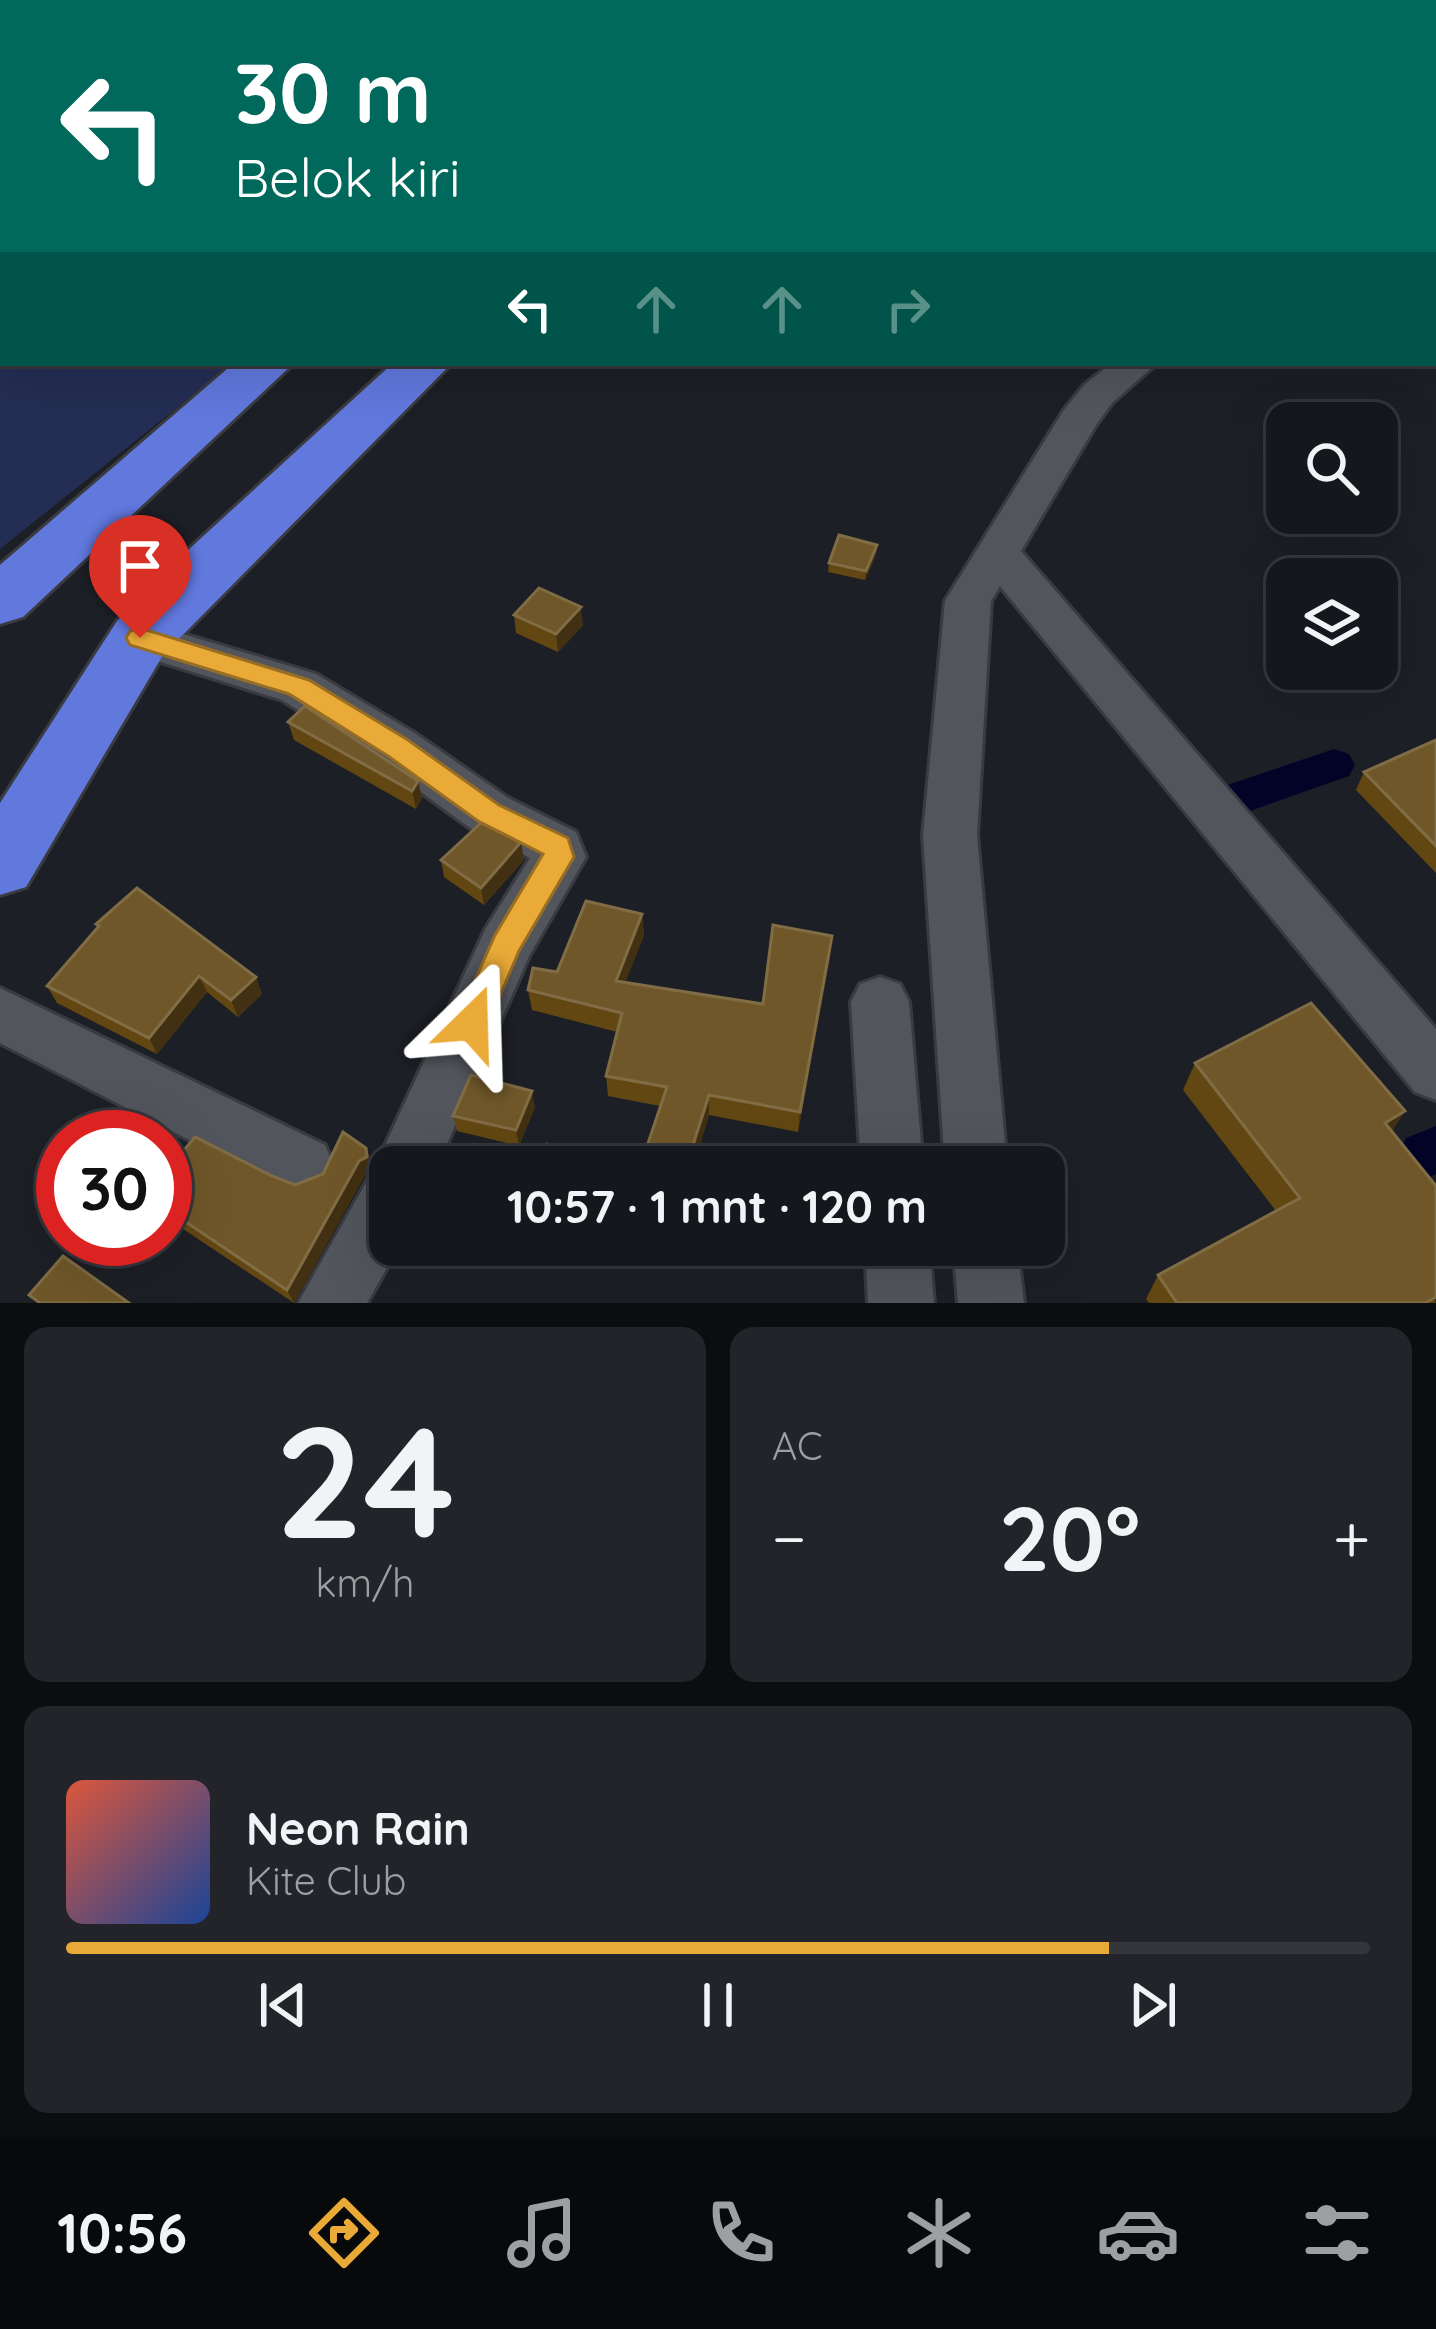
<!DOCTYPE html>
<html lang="id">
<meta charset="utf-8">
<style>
:root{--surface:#15171c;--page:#222429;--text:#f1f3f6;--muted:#9d9fa3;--line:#34363b;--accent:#eaaa38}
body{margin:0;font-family:Quicksand,sans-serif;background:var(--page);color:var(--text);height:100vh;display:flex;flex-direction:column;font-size:45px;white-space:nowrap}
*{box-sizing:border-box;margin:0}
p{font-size:39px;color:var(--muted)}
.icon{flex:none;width:66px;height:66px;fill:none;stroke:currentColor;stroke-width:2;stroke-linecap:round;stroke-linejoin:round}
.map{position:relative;height:1303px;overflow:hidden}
.details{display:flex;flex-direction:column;gap:24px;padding:24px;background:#0c0d0f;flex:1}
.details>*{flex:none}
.guide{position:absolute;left:0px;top:0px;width:1437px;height:366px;box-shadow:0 12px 48px #0002,0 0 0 3px var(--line);background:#00695c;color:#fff;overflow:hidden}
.buttons{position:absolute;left:1266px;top:402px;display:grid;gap:24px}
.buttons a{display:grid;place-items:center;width:132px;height:132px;border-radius:24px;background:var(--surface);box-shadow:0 12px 48px #0002,0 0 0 3px var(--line);font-size:60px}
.speed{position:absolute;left:36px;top:1110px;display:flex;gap:24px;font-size:60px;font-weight:700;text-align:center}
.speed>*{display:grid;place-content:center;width:156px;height:156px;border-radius:50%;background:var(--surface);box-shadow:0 12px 48px #0002,0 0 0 3px var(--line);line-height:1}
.speed .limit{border:18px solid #d22;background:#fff;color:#111}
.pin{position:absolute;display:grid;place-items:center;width:102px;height:102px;color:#fff;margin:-123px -51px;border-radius:50% 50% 50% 0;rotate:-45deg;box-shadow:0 0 12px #0007}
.pin .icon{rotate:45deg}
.me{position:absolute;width:132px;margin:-66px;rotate:22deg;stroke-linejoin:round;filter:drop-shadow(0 0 9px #0008)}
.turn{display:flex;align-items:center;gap:42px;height:252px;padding:0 36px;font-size:54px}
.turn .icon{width:156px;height:156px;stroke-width:2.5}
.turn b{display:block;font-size:84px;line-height:102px}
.lanes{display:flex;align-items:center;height:114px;padding:0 36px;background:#0003;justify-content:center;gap:60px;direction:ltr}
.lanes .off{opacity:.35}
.big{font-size:90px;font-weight:700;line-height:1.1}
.details .widget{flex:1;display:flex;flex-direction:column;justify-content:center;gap:18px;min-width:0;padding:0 42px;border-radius:24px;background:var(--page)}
.details .dial{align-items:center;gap:0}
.dial b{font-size:156px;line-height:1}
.song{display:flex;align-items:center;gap:36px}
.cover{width:144px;height:144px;border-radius:18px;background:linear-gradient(135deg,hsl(10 70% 55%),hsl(220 70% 35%))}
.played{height:12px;border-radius:6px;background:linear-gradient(90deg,var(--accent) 80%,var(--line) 80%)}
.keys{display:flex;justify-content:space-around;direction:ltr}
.heat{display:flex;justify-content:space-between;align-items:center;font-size:66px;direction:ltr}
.details .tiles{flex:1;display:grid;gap:24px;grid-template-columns:1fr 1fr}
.widget:last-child{grid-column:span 2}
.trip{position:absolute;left:369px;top:1146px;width:696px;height:120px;border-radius:24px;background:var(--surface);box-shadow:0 12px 48px #0002,0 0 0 3px var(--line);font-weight:700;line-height:120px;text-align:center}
.tabs{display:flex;height:192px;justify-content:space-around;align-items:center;background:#08090b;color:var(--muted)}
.tabs .icon{width:84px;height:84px}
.tabs .current{color:var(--accent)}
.tabs b{font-size:54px;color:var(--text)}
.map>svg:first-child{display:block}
</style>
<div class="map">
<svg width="1436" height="1303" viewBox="0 0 1436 1303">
<rect width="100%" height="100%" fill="#1c1f25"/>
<path fill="#242d53" d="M0,0H629L3,3V363H233L0,549Z"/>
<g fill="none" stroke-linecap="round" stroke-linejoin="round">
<g fill="#030227" fill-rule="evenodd">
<path d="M1334,749L1349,754L1355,765L1349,776L1244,813L1254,829L1247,841C1219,851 1204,831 1192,807L1198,795Z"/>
<path d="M1436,1126V1174L1424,1179L1406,1172L1399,1155L1406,1138Z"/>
</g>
<defs>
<g id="minor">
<path d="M1210,0H1252L1208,3Z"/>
<path d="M1350,0H1383L1385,3H1352Z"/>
<rect x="1434" y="33" width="2" height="19"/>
<path d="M1112,363H1157L1112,403L1096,425L1021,551L1436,1029V1100L1415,1092L1000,586L991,601L977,835L1007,1167H945L923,835L945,601L1064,410L1084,385Z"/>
<path d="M140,621L316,674L416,734L508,798L576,832L586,857L529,956L437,1167H390V1245H400L367,1303H298L368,1179L378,1175L375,1167L486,928L530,858L470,828L380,762L282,700L123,650L116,638L123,626Z"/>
<path d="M880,977L900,984L909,1002L923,1167H861L851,1002L860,984Z"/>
<path d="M0,988L325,1145L334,1166L325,1187L303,1196L281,1187L0,1043Z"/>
<path d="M865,1245H929L934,1303H868Z"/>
<path d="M953,1245H1017L1024,1303H958Z"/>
</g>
<g id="highway">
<path d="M642,0H685L640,3Z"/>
<path d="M764,0H806L762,3Z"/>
<path d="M234,363H294L23,617L0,624V565Z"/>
<path d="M393,363H452L163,655L26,887L0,895V803L117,621L188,550Z"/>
</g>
</defs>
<use href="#minor" stroke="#3a3b40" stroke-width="6"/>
<use href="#highway" stroke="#3a3b40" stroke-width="6"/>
<use href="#minor" fill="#53555d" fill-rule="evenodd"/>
<use href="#highway" fill="#6178dd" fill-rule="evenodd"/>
</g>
<g fill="#624712">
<path d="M877,545L876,555L865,580L828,572L829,563Z"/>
<path d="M514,615L583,625L558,652L516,633Z"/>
<path d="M288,722L418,781L422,798L416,809L294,740Z"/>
<path d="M1436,740V873L1356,790L1364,772Z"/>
<path d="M521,842L524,860L484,905L444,877L441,860Z"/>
<path d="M642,914L644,935L625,982L763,1004L832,936L830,957L798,1132L709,1115L693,1167H640L660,1106L608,1096L606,1076L617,1032L532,1010L528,990Z"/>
<path d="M96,924L256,977L262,994L238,1017L207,992L157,1054L57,1003L47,986L98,927Z"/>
<path d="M1195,1063L1392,1131L1436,1303H1149L1146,1299L1158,1275L1276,1211L1183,1090Z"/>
<path d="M535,1107L519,1146L457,1131L453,1116Z"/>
<path d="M366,1148L372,1163V1172L364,1177L294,1303L165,1217V1173L272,1176L295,1185L323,1174Z"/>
</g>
<g fill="#413011">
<path d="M877,545L876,555L865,580L866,571Z"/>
<path d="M581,607L583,625L558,652L556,634Z"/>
<path d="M418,781L422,798L416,809L412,791Z"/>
<path d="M521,842L524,860L484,905L481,888Z"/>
<path d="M642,914L644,935L618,1002L616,981Z"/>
<path d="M832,936L830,957L798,1132L800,1112Z"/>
<path d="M199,976L207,992L157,1054L149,1038Z"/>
<path d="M256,977L262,994L238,1017L231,1000Z"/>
<path d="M532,1091L535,1107L519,1146L516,1130Z"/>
<path d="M709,1095V1115L693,1167H686Z"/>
<path d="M1405,1111L1388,1138L1385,1123Z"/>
<path d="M366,1148L372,1163V1172L364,1177L294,1303L287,1290Z"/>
</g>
<g fill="#6f5729" stroke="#806c45" stroke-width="3">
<path d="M1240,0H1343L1348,3H1245Z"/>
<path d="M1434,62L1436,63V140L1434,138Z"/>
<path d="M839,535L877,545L866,571L829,563Z"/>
<path d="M539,588L581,607L556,634L514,615Z"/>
<path d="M305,706L418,781L412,791L288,722Z"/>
<path d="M1436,740V846L1364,772Z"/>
<path d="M481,823L521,842L481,888L441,860Z"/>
<path d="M137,888L256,977L231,1000L199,976L149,1038L47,986L99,926L96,924Z"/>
<path d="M586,901L642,914L616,981L763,1004L773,925L832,936L800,1112L709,1095L686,1167H640L667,1087L606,1076L622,1013L528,990L533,968L557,972Z"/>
<path d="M1311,1003L1405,1111L1385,1123L1436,1186V1297L1425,1303H1177L1158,1275L1300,1198L1195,1063Z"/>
<path d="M471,1075L532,1091L516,1130L453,1116Z"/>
<path d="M343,1132L366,1148L367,1157L359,1161L287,1290L165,1208V1173L195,1137L272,1176L295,1185L323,1174Z"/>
<path d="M547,1144L574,1161L570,1167H530Z"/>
<path d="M63,1256L129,1303H40L29,1295Z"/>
</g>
<path fill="#eaaa38" stroke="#986e24" stroke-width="3" d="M140,628L309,680L408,740L499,805L568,838L574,857L519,951L484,1033L472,1037L460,1033L456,1023L495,935L543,854L478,821L388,756L289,694L130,645L126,638L130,631Z"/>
</svg>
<div class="buttons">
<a><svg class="icon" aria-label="search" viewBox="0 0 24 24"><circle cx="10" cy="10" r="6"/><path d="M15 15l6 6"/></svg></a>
<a><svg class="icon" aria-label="layers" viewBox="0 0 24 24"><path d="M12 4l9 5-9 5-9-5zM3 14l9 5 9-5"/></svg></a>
</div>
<div class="speed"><div class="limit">30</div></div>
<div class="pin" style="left:140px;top:638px;background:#d93025"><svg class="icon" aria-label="arrive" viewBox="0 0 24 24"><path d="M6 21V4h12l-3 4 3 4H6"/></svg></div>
<svg class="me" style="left:472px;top:1023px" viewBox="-20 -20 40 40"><path d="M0-17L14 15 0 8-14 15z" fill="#eaaa38" stroke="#fff" stroke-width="4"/></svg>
<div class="trip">10:57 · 1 mnt · 120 m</div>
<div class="guide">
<div class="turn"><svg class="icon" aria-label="left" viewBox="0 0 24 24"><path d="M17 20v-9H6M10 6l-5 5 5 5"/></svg><div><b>30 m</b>Belok kiri</div></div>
<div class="lanes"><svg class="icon" aria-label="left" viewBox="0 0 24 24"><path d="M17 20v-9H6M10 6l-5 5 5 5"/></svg><svg class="icon off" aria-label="ahead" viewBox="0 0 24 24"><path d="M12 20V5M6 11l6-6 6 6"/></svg><svg class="icon off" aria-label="ahead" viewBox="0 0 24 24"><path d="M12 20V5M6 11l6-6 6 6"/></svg><svg class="icon off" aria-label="right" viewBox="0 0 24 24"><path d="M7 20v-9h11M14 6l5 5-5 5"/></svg></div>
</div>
</div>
<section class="details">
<div class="tiles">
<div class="widget dial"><b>24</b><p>km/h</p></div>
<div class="widget"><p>AC</p>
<div class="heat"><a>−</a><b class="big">20°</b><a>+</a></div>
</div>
<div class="widget">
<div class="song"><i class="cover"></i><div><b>Neon Rain</b><p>Kite Club</p></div></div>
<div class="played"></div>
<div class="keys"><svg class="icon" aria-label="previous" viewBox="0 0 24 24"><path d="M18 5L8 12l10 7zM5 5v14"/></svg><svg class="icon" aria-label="pause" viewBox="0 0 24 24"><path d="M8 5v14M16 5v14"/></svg><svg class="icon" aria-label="next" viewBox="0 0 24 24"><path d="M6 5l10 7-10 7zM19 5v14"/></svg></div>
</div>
</div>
</section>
<nav class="tabs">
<b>10:56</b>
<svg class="icon current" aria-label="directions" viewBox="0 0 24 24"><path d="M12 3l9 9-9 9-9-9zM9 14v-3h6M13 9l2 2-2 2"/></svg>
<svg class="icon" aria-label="music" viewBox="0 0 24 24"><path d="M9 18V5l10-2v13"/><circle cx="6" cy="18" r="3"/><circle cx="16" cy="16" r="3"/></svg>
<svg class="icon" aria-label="phone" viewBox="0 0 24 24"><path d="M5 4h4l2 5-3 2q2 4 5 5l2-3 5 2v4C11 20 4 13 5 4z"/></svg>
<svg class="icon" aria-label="climate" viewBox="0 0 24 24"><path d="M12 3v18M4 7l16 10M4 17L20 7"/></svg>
<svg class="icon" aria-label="car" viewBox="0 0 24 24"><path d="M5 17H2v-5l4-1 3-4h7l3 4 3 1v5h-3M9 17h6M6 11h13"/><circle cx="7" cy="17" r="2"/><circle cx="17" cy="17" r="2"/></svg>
<svg class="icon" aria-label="filters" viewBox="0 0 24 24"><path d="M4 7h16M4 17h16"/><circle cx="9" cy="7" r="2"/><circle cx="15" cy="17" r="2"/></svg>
</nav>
